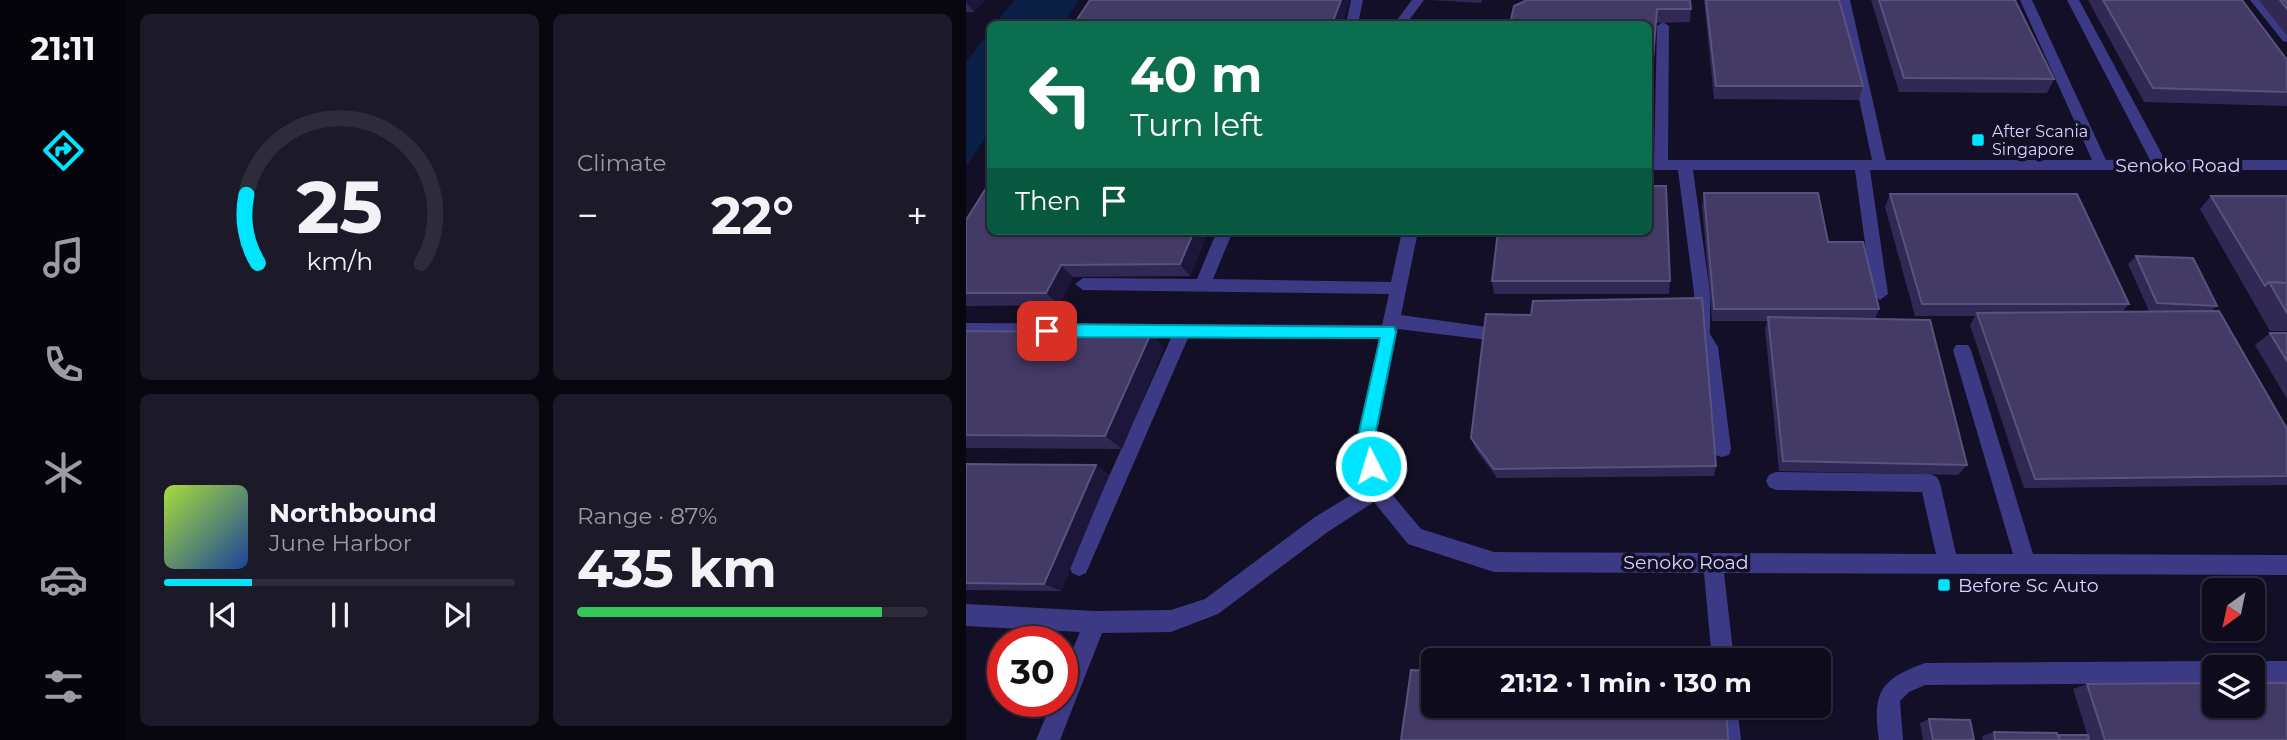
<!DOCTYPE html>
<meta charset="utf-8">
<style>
:root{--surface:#0e0b1c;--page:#1c1929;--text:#f1f3f6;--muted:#9b9ba3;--line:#2e2b3b;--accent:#00e5ff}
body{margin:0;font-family:Montserrat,sans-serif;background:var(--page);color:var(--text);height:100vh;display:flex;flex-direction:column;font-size:26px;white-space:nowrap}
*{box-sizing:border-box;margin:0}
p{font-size:23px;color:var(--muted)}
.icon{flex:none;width:38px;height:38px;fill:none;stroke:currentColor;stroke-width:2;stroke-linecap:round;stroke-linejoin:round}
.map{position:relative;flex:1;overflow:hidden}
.drawer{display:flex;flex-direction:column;gap:14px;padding:14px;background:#08060f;width:840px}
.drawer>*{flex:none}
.hud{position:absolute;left:21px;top:21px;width:665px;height:214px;border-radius:10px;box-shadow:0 2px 5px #0004,0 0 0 2px var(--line);background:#0b6e4f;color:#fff;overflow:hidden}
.needle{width:46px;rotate:213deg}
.buttons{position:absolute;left:1236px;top:578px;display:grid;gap:14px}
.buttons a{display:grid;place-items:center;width:63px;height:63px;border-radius:10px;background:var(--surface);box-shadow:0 2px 5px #0004,0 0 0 2px var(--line);font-size:35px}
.speed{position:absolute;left:21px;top:626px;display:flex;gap:14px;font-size:35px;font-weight:700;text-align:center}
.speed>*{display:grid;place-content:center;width:91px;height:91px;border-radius:50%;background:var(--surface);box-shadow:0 2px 5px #0004,0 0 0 2px var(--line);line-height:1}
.speed .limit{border:10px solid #d22;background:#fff;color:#111}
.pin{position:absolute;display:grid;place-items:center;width:60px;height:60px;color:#fff;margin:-30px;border-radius:14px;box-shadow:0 4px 10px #0006}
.me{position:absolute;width:77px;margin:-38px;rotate:355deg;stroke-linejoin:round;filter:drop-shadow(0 0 5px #0008)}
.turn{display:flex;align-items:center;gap:24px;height:147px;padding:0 28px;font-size:32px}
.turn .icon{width:91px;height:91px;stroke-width:2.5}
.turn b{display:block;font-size:49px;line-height:60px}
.then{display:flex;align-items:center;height:66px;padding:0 28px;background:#0003;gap:14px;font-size:26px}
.big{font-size:52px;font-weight:700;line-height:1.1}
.drawer .widget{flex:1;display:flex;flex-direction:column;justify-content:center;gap:10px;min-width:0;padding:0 24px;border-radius:10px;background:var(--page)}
.drawer .dial{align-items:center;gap:0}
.dial svg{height:182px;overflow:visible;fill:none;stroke:var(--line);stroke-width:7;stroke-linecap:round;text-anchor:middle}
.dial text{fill:var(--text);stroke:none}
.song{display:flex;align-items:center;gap:21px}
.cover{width:84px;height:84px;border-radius:10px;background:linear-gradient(135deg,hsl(80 70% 55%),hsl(220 70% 35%))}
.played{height:7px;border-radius:4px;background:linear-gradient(90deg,var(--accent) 25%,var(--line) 25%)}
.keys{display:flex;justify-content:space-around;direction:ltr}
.heat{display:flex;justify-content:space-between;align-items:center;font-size:38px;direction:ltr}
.charge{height:10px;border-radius:5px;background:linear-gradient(90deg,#34c759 87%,var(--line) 0)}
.drawer .tiles{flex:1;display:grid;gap:14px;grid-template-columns:repeat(2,1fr)}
.trip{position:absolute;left:455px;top:648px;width:410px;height:70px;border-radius:10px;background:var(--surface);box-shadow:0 2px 5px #0004,0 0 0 2px var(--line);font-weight:700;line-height:70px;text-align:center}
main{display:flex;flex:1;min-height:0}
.dock{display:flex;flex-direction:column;width:126px;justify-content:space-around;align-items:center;background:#06040b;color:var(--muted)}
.dock .icon{width:49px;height:49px}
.dock .selected{color:var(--accent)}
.dock b{font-size:32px;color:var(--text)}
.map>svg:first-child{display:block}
</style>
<main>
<nav class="dock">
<b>21:11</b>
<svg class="icon selected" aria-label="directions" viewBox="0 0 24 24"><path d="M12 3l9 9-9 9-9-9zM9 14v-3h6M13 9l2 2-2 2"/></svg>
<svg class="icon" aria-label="music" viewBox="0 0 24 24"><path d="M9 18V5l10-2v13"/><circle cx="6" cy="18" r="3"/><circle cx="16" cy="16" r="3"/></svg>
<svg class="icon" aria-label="phone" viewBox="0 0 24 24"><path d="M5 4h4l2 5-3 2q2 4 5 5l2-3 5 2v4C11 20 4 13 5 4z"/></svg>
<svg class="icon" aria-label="climate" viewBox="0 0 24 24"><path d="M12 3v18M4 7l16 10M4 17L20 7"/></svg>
<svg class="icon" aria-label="car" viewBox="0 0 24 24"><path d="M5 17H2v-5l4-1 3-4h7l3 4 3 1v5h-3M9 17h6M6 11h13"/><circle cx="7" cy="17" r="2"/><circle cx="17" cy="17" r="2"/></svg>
<svg class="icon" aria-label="filters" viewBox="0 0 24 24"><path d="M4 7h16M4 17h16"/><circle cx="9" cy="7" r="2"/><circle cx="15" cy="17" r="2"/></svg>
</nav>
<section class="drawer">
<div class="tiles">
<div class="widget dial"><svg viewBox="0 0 100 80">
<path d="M14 69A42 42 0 1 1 86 69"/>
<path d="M14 69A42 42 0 0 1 9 39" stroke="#00e5ff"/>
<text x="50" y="56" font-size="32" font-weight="700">25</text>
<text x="50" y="72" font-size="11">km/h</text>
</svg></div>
<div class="widget"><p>Climate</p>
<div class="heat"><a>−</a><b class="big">22°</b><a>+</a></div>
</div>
<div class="widget">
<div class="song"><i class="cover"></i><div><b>Northbound</b><p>June Harbor</p></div></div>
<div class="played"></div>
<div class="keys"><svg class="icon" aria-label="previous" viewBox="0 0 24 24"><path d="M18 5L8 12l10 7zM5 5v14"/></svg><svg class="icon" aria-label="pause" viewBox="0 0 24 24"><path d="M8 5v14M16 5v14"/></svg><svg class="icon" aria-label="next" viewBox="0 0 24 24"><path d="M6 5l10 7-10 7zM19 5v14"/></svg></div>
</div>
<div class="widget"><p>Range · 87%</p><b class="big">435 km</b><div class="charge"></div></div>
</div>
</section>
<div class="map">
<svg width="1321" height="740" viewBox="0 0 1321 740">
<rect width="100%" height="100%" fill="#130f26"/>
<g fill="#0a1f44">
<path d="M48,0H113L97,24H29Z"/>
<path d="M24,30V131L0,167V62Z"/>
</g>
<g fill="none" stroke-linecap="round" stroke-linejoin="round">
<g fill="#3d3a85" fill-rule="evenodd">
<path d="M385,0H397L392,24H380Z"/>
<path d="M446,0H458L440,24H428Z"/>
<path d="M872,0H884L920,160H1126L1054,0H1066L1140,160H1184L1101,0H1113L1199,160H1321V170H904L922,294L914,300L906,294L889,170H727L744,293V334L752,347L765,449L763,455L756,457L749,455L734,347L728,334V293L712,170H682V160H688L691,26L697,22L703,26L702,160H906Z"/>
<path d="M1284,0H1296L1321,30V42L1317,41Z"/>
<path d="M251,231H267L247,279L425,282L436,231H452L435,315L528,328L530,333L528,338L522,340L432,329L409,441L419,486L455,529L528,552L970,554L956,492L810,490L803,487L800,481L803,475L810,472L964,474L971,477L974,483L990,554H1047L987,350L990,345H1002L1005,350L1067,554L1321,555V575L758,573L768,660H746L738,573L528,572L442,544L408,502L363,531L252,614L205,632L136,633L94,740H70L86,702H96V676L114,632L0,626V604L129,611L205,610L239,599L349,517L400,486L391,441L413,339L222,338L120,573L113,576L106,573L103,566L106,559L205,338L0,337V323L416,325L423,294L117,290L109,284L117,278L231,279Z"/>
<path d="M1248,661L1257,667H1248V683L959,685L943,692L934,701L937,740H913C906,693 914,679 959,663Z"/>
<path d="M1286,661H1321V683H1286V667H1277Z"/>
<path d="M749,705H771L775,740H751Z"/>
</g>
</g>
<g fill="#312854">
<path d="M0,0H19L8,12H0Z"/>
<path d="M464,0H516L515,3Z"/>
<path d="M738,0H873L897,86L893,100L748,99Z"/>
<path d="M905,0H1049L1088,79L1081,93L933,92Z"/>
<path d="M1122,0H1276L1321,60V106L1178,102Z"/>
<path d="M1293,0H1321V36Z"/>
<path d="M548,6L725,9L724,22L690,23L685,97H682V24Z"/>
<path d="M738,193L862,242L913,309L909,319L1001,465L992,475L813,471L799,329L801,321H746L736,206Z"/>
<path d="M924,194L1163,304L1156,312L1183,311L1162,264L1170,256L1251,306L1245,311L1321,429V485L1058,488L1004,325L1009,316H949L919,207Z"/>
<path d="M1245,196H1321V331H1304L1234,209Z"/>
<path d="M0,220L242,231L224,276L107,277L93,305L0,306Z"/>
<path d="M526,281H704L703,294H528Z"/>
<path d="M0,331L198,347L156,449L0,448Z"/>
<path d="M1304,333H1321V399L1289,345Z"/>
<path d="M505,438L750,466L748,476L531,478L509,448Z"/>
<path d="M0,464L130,465L143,475L95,591L0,590Z"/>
<path d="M1121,684L1321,740H1123L1107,689Z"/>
<path d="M963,719L1008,740H957L954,723Z"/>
<path d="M1028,732L1092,735H1122L1123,740H1017L1016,736Z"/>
</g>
<g fill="#1d163a">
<path d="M0,0H19L8,12L0,2Z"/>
<path d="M375,0H384L376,24H366Z"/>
<path d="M228,231H242L224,276L214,264Z"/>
<path d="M95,265L107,277L93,305L80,293Z"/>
<path d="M185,333L198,347L156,449L139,436Z"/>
<path d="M130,465L143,475L95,591L78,584Z"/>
</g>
<g fill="#433a66" stroke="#5a527e" stroke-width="2">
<path d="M124,0H375L366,24H108Z"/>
<path d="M561,0H724L725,9H691L685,84H682V24H544L548,6Z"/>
<path d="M740,0H873L897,86H750Z"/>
<path d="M913,0H1049L1088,79L938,78Z"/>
<path d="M1137,0H1276L1321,60V92L1187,88Z"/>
<path d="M1314,0H1321V9Z"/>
<path d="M24,182V231H228L214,264L95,265L80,293H0V220Z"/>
<path d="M682,186H700L704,281H526L532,231H682Z"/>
<path d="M738,193H852L862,242H897L913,309H748Z"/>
<path d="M924,194H1111L1163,304H956Z"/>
<path d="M1245,196H1321V283L1303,282L1299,286Z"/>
<path d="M1170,256L1227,258L1251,306L1191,303Z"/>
<path d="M1303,282L1321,283V313Z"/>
<path d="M736,298L750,466L528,469L505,438L520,314L565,315L567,301Z"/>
<path d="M1253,311L1321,429V476L1069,479L1011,313Z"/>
<path d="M802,317L964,320L1001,465L817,461Z"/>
<path d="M0,331L185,333L139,436L0,435Z"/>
<path d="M1304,333H1321V361Z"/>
<path d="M0,464L130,465L78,584L0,583Z"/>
<path d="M445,670L467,671V705H760L762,740H435Z"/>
<path d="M1248,683V705H1286V683H1321V740H1139L1121,684Z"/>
<path d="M963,719L1004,720L1008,740H967Z"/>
<path d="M1028,732L1091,733L1093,740H1029Z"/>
<path d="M1093,735H1122L1123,740H1094Z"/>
</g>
<path fill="#00e5ff" stroke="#0095a6" stroke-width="2" d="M81,324L428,327L430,332L408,441L413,466L411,471L405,473L399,471L391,441L414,338L81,337L74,331Z"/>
<g fill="#00e5ff" stroke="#130f26" stroke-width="2.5">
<rect x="1005" y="133" width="14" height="14" rx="3.5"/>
<rect x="971" y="578" width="14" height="14" rx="3.5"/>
</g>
<g text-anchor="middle" stroke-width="7" stroke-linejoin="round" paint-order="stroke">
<g font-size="16" fill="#d9d4ff" stroke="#130f26" text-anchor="start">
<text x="1026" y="137">After Scania<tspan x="1026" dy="18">Singapore</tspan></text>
</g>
<g font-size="19" fill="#d9d4ff" stroke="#130f26">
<text x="1212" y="172">Senoko Road</text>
<text x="720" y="569">Senoko Road</text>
</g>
<g font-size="19" fill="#d9d4ff" stroke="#130f26" text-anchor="start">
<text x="992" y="592">Before Sc Auto</text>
</g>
</g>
</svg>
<div class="buttons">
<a><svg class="needle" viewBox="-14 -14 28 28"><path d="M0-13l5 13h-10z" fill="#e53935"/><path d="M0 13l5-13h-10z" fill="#9b9ba3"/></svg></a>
<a><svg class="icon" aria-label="layers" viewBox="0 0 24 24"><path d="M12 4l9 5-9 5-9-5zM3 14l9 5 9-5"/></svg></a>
</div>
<div class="speed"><div class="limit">30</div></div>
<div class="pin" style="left:81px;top:331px;background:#d93025"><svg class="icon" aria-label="arrive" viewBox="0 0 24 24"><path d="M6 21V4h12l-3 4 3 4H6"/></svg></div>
<svg class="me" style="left:405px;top:466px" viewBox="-20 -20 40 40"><circle r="17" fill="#00e5ff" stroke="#fff" stroke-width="3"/><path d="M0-11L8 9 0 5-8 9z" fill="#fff"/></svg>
<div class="trip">21:12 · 1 min · 130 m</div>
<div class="hud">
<div class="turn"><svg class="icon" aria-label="left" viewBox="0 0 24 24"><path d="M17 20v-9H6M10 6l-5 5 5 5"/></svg><div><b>40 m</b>Turn left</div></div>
<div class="then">Then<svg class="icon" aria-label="arrive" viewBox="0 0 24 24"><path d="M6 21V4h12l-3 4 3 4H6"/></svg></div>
</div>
</div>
</main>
